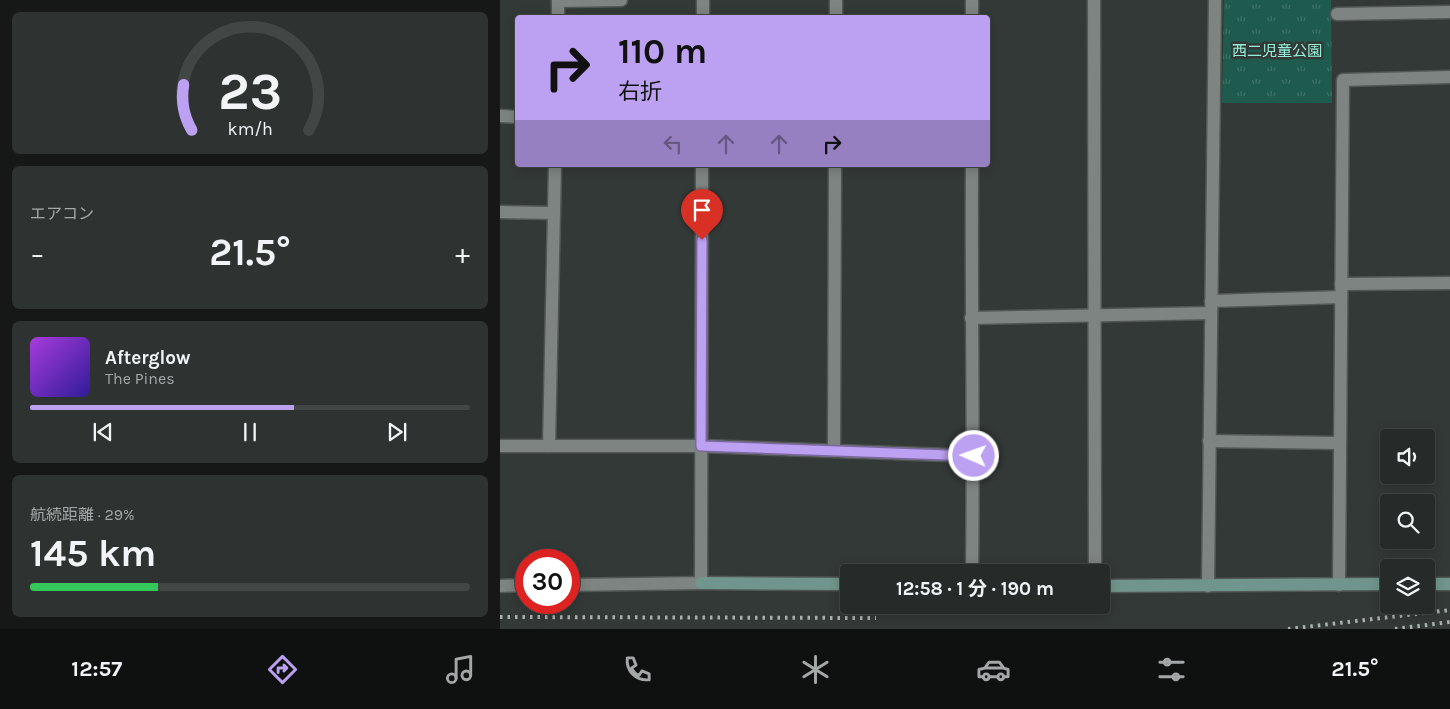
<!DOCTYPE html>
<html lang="ja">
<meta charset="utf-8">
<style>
:root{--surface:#262b29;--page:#2e3331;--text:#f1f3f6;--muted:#a4a7a8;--line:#424746;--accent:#bca0f2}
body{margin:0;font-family:Karla,"Noto Sans JP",sans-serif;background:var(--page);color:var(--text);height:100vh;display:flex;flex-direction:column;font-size:19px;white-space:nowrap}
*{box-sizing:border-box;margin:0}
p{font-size:16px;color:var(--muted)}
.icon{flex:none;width:28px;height:28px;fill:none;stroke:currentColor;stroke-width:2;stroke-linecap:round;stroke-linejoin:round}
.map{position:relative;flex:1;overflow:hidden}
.details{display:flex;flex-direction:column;gap:12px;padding:12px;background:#151817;width:500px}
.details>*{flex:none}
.banner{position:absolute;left:15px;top:15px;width:475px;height:152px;border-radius:5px;box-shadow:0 2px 12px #0003,0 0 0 1px var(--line);background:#bca0f2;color:#111;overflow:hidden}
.controls{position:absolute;left:880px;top:429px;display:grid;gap:10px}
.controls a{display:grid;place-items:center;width:55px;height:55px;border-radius:5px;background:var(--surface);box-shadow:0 2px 12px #0003,0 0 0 1px var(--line);font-size:25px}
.speed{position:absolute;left:15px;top:549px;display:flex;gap:10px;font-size:25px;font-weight:700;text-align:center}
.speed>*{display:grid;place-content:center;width:65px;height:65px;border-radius:50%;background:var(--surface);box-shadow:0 2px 12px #0003,0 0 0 1px var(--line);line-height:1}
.speed .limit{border:8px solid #d22;background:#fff;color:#111}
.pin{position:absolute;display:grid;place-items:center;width:42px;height:42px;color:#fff;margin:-51px -21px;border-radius:50% 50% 50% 0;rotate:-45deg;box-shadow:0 0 5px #0007}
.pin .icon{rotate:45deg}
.me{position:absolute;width:55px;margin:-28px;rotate:272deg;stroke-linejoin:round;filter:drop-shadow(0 0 4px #0008)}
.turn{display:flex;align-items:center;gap:18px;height:105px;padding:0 20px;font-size:22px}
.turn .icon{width:65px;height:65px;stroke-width:2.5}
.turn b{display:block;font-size:35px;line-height:42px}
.lanes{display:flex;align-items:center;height:48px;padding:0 20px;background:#0003;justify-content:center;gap:25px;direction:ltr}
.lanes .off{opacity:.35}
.big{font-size:38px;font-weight:700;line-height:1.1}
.details .widget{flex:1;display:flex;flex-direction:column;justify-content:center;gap:8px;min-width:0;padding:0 18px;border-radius:8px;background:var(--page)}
.details .dial{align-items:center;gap:0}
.dial svg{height:130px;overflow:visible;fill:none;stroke:var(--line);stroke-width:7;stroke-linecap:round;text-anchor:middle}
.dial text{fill:var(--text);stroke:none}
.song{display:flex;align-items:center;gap:15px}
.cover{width:60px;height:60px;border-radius:8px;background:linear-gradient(135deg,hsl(280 70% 55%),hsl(250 70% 35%))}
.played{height:5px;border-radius:2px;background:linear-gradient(90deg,var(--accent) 60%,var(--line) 60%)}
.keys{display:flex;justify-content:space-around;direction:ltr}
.heat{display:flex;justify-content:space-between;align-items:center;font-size:28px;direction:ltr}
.charge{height:8px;border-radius:4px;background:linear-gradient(90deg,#34c759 29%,var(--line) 0)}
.trip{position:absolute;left:340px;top:564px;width:270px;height:50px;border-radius:5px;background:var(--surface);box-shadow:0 2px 12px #0003,0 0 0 1px var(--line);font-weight:700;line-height:50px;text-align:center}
.tab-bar{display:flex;height:80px;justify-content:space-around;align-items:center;background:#0f1110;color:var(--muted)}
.tab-bar .icon{width:35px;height:35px}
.tab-bar .on{color:var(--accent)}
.tab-bar b{font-size:22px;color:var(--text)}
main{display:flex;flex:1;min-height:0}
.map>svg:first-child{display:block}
</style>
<main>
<section class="details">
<div class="widget dial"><svg viewBox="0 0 100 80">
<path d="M14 69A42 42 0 1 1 86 69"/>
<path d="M14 69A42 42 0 0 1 9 41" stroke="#bca0f2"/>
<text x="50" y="56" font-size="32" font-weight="700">23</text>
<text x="50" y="72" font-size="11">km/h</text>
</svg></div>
<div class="widget"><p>エアコン</p>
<div class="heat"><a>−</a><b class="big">21.5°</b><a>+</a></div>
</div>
<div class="widget">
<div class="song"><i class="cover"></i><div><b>Afterglow</b><p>The Pines</p></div></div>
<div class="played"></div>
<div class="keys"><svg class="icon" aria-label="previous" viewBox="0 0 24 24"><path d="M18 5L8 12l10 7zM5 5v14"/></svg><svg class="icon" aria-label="pause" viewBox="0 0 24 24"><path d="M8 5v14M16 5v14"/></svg><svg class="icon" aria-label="next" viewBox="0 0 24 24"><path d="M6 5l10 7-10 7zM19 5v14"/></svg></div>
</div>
<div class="widget"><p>航続距離 · 29%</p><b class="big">145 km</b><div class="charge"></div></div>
</section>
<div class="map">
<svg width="950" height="629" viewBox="0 0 950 629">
<defs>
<pattern id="park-tufts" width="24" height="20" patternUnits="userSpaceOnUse" patternTransform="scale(1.25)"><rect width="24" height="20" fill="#1e5a4d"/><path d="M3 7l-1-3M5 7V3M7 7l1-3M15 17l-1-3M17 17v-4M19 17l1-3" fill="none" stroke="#3e7266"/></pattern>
</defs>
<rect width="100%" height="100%" fill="#333937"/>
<path fill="url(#park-tufts)" d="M724,0H831L832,103H722Z"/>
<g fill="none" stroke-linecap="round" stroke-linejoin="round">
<defs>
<g id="street">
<path d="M594,0L595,572"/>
<path d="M58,1L121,0"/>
<path d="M837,14L950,12"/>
<path d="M58,18V0"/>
<path d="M203,18V0"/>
<path d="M336,18V0"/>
<path d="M472,18V0"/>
<path d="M0,116L18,117"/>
<path d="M472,165C471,301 474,437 472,572"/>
<path d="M0,212L54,213"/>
<path d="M841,284L950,283"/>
<path d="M711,301L841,297"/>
<path d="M471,318L711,313"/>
<path d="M709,441L839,443"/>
<path d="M0,446H201L474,456"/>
<path d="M49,446L55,165"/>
<path d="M334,451L335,165"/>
<path d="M69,585L201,583L202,165"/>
<path d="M839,585L843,80L950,77"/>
<path d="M0,586L26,585"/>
<path d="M708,586L715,0"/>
</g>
<g id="secondary">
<path d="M201,583L349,584"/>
<path d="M926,584H950"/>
<path d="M601,586L889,584"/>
</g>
</defs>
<use href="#street" stroke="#525756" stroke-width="15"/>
<use href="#secondary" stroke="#525756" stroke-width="15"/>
<use href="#street" stroke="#7d8482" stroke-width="12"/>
<use href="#secondary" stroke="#70958c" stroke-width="12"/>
<g stroke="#abb0ae" stroke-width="4" stroke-dasharray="2.5 5" stroke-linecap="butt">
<path d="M0,617L376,618"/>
<path d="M788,629L950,610"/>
<path d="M895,629L950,622"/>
</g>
</g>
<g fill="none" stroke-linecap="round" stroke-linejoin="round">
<defs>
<path id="route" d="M202,240L201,446L474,456"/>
</defs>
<use href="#route" stroke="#7a689d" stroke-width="12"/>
<use href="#route" stroke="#bca0f2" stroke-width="9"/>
</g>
<g text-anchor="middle" stroke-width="5" stroke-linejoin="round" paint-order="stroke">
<g font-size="15" fill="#94f1d9" stroke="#333937">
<text x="777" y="56">西二児童公園</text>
</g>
</g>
</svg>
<div class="controls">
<a><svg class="icon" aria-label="sound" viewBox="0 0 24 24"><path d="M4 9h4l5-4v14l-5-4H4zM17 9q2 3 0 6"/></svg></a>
<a><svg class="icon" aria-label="search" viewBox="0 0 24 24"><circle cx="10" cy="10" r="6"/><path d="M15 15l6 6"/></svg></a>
<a><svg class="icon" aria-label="layers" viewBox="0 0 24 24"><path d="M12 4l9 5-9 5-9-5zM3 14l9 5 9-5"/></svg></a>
</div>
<div class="speed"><div class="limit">30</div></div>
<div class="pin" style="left:202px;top:240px;background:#d93025"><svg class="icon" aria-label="arrive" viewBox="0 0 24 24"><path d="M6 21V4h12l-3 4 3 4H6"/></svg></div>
<svg class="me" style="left:474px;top:456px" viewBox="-20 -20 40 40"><circle r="17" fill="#bca0f2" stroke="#fff" stroke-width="3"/><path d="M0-11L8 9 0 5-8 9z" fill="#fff"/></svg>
<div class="trip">12:58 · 1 分 · 190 m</div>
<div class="banner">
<div class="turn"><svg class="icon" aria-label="right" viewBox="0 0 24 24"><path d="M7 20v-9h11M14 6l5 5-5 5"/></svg><div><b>110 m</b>右折</div></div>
<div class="lanes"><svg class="icon off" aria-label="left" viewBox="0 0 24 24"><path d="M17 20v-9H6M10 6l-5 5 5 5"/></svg><svg class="icon off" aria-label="ahead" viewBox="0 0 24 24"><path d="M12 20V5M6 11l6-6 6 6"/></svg><svg class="icon off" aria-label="ahead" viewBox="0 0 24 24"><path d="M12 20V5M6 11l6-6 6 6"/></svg><svg class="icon" aria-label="right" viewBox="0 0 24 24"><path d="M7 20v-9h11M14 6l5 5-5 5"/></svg></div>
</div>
</div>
</main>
<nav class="tab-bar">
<b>12:57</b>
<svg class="icon on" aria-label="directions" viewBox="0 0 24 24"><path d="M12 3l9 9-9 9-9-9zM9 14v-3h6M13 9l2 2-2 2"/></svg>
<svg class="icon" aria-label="music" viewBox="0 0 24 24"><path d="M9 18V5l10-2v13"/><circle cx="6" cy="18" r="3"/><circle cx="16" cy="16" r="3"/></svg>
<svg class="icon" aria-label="phone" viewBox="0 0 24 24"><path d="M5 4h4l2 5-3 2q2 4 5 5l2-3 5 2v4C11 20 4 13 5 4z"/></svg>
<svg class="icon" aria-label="climate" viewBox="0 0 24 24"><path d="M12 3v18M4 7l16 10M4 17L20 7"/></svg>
<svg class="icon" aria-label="car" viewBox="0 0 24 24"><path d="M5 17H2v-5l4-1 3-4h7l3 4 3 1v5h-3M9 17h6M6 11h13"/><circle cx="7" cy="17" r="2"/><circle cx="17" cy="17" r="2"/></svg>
<svg class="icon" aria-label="filters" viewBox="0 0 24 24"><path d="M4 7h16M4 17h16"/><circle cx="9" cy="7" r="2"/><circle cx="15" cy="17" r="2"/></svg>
<b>21.5°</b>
</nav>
